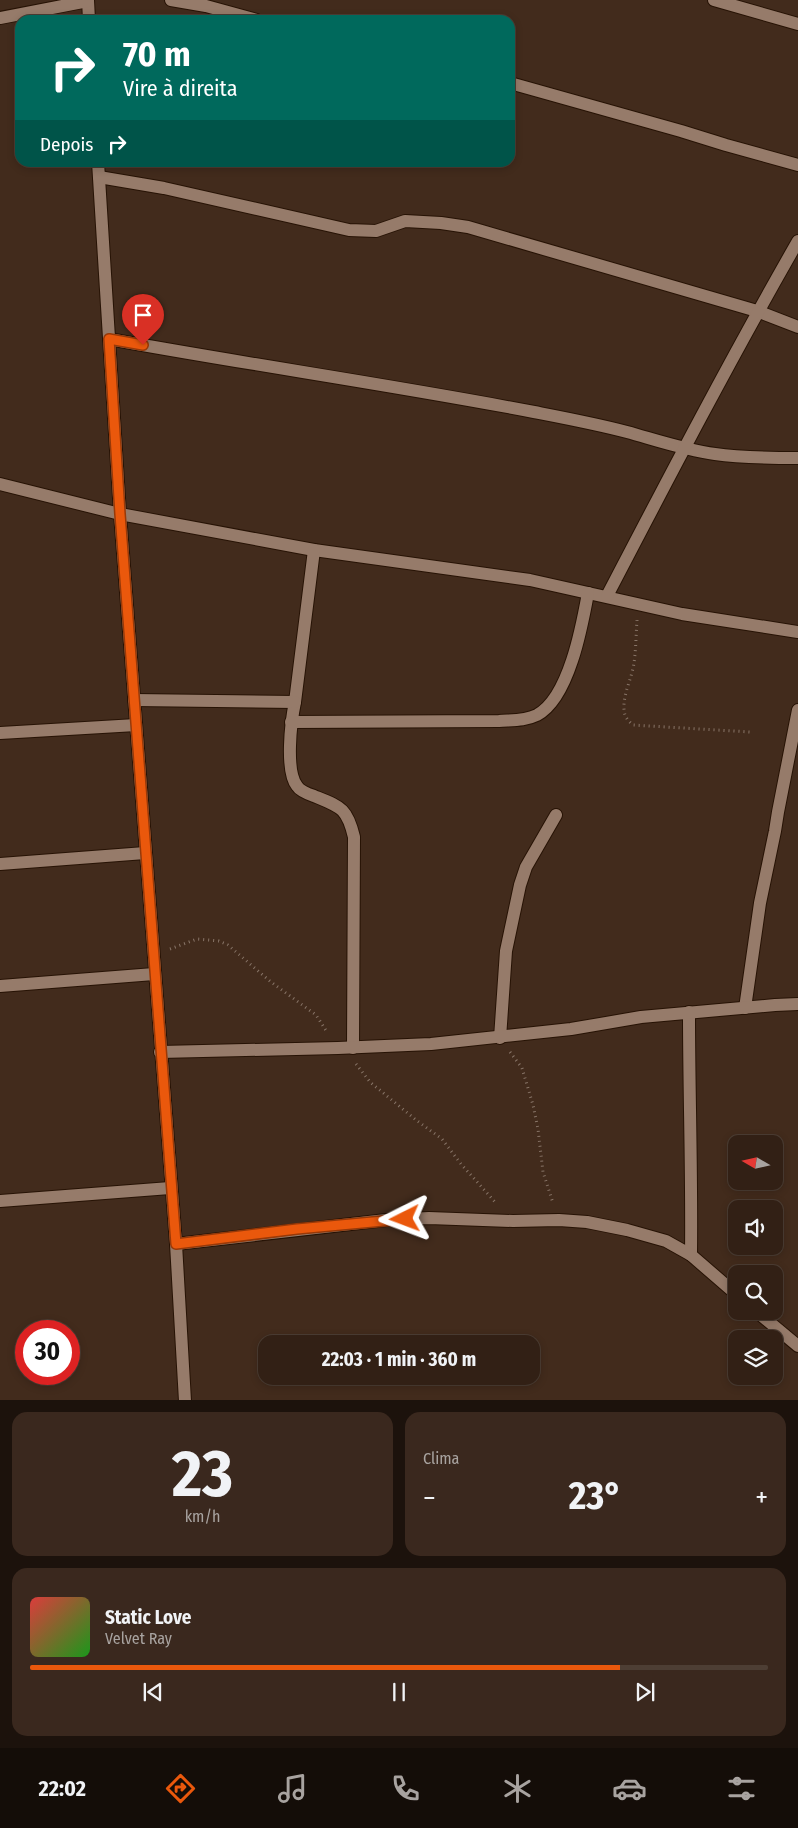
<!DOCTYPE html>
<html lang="pt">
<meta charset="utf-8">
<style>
:root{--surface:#322015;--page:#3a281e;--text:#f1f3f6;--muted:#a8a3a0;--line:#4d3e34;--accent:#ea580c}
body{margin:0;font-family:"Fira Sans Condensed",sans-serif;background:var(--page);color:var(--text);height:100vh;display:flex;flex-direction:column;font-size:19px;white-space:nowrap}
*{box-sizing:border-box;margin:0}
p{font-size:16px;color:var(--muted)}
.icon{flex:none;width:28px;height:28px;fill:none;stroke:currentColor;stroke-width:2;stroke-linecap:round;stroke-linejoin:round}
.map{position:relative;height:1400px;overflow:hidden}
.drawer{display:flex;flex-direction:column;gap:12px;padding:12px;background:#1c120c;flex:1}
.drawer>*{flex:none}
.banner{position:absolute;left:15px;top:15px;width:500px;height:152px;border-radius:15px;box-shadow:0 2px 8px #0003,0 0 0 1px var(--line);background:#00695c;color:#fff;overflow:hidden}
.needle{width:32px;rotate:279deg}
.fabs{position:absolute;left:728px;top:1135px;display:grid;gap:10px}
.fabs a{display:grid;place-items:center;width:55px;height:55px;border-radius:10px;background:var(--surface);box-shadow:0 2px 8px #0003,0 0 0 1px var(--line);font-size:25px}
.speed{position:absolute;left:15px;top:1320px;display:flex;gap:10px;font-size:25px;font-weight:700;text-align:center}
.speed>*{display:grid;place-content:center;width:65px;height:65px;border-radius:50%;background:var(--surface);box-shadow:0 2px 8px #0003,0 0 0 1px var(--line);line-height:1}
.speed .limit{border:8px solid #d22;background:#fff;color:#111}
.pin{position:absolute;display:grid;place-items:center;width:42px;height:42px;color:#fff;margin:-51px -21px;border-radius:50% 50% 50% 0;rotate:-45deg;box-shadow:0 0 5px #0007}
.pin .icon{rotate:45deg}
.me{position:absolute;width:55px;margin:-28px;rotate:267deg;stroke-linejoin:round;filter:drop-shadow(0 0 4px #0008)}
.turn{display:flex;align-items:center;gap:18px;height:105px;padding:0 25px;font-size:22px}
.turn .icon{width:65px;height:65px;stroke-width:2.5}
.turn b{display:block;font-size:35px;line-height:42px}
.then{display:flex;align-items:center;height:48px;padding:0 25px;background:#0003;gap:10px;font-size:19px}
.big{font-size:38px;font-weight:700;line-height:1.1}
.drawer .tile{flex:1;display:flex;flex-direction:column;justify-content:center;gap:8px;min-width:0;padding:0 18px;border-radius:15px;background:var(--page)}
.drawer .dial{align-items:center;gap:0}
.dial b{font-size:65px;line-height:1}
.song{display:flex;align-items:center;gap:15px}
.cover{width:60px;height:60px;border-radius:8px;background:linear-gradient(135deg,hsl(0 70% 55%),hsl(120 70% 35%))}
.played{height:5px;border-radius:2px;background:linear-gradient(90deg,var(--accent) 80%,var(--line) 80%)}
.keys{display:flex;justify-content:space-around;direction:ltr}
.heat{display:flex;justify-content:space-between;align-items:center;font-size:28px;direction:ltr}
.drawer .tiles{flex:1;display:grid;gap:12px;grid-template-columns:1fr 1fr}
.tile:last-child{grid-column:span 2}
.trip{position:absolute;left:258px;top:1335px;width:282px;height:50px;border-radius:15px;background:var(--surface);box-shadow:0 2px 8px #0003,0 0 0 1px var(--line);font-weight:700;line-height:50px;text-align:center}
.tab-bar{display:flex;height:80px;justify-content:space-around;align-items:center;background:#140d08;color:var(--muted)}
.tab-bar .icon{width:35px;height:35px}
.tab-bar .active{color:var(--accent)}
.tab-bar b{font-size:22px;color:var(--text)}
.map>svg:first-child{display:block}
</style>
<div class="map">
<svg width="798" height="1401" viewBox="0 0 798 1401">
<rect width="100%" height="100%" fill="#422b1c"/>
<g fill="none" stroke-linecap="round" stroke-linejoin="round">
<defs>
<g id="street">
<path d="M88,0L89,20"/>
<path d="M171,0L206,6L257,20"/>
<path d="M714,0L798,24"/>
<path d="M0,18L88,1"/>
<path d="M510,83L681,131L726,145L798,165"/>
<path d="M98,162L120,514L176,1244L185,1401"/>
<path d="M99,177L164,188L349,230L376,231L405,221L441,223L468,227L757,311L798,327"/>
<path d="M109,339C251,365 393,385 534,412C565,418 597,424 627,432C656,440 685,450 715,454C742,458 770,458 798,458"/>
<path d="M0,484L120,514L314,550L530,580L682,614L798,632"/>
<path d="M314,550L295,702C291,721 285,771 297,786C300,791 308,794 314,796C341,807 347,808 354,837L353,1048"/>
<path d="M607,596C669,477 731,358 798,241"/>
<path d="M134,700L295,702"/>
<path d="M291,722L499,721C512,720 525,721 537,715C569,698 582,626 588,593"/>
<path d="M0,733L136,725"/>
<path d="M0,864L145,853"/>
<path d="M0,986L154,974"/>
<path d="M745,1008L760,903L775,831L778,812L798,710"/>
<path d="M689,1012C689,1093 692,1174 691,1255"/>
<path d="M500,1038L506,951L520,885L526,867L556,815"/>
<path d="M160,1052L338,1048L431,1044L571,1029L641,1017L775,1005L798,1004"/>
<path d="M0,1201L170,1188"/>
<path d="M176,1244L386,1220L429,1218L513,1221L559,1220L587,1222L627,1230L666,1241L691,1255L736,1294"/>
<path d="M756,1311L798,1346"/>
</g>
</defs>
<use href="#street" stroke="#271305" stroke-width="14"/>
<g stroke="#887568" stroke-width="3" stroke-dasharray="1 4" stroke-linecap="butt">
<path d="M637,620C636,634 636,649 634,663C632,678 623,694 624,709C624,716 628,721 633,725L750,732"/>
<path d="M170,949L197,939L219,941L228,945L271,982L316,1015L327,1032"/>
<path d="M510,1052L522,1068L533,1105L538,1129L543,1172L553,1203"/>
<path d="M356,1064L370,1082L416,1120L442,1139L461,1164L496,1203"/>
</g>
<use href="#street" stroke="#967b6a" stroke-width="12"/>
</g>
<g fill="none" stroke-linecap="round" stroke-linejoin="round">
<defs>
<path id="route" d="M143,345L109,339L120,514L176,1244L297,1229L405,1219"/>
</defs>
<use href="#route" stroke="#983908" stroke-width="12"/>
<use href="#route" stroke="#ea580c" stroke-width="9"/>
</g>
</svg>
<div class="fabs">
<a><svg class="needle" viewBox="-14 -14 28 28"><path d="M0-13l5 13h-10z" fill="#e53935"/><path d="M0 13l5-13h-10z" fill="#a8a3a0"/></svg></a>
<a><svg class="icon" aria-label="sound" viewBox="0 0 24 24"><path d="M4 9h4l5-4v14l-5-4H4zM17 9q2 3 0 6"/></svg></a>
<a><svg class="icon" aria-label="search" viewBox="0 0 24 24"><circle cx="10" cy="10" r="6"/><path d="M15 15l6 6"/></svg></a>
<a><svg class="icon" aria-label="layers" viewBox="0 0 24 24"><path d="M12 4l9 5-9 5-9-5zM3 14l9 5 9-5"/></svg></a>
</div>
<div class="speed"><div class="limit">30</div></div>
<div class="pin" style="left:143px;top:345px;background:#d93025"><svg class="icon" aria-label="arrive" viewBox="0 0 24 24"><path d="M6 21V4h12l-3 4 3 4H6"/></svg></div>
<svg class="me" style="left:405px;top:1219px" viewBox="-20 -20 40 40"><path d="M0-17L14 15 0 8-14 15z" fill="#ea580c" stroke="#fff" stroke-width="4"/></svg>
<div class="trip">22:03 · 1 min · 360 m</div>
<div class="banner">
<div class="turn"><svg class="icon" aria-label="right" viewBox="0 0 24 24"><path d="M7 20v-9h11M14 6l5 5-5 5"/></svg><div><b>70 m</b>Vire à direita</div></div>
<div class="then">Depois<svg class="icon" aria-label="right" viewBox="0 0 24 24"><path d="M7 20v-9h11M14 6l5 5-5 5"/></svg></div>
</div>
</div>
<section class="drawer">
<div class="tiles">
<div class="tile dial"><b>23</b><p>km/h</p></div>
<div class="tile"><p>Clima</p>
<div class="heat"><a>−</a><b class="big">23°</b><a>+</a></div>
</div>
<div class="tile">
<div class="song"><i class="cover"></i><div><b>Static Love</b><p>Velvet Ray</p></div></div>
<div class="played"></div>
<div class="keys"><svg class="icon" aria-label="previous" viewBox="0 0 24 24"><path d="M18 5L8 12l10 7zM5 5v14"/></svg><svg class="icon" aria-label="pause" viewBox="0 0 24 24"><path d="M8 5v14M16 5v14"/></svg><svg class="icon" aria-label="next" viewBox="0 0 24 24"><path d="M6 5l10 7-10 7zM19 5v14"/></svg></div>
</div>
</div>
</section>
<nav class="tab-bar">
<b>22:02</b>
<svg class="icon active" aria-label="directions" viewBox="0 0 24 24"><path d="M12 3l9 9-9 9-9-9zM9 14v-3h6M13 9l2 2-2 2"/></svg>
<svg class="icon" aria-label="music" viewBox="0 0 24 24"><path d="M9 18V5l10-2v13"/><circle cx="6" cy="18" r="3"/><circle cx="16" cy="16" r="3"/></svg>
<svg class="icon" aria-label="phone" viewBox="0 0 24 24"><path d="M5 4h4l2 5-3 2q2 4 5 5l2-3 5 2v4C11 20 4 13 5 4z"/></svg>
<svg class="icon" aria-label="climate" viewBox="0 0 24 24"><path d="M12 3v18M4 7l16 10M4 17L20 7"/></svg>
<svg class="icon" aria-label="car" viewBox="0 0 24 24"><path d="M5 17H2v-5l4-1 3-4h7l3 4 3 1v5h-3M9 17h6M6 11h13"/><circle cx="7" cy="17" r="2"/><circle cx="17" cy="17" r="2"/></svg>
<svg class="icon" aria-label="filters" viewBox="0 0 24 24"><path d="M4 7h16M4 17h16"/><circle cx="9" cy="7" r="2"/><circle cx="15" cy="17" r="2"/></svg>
</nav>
